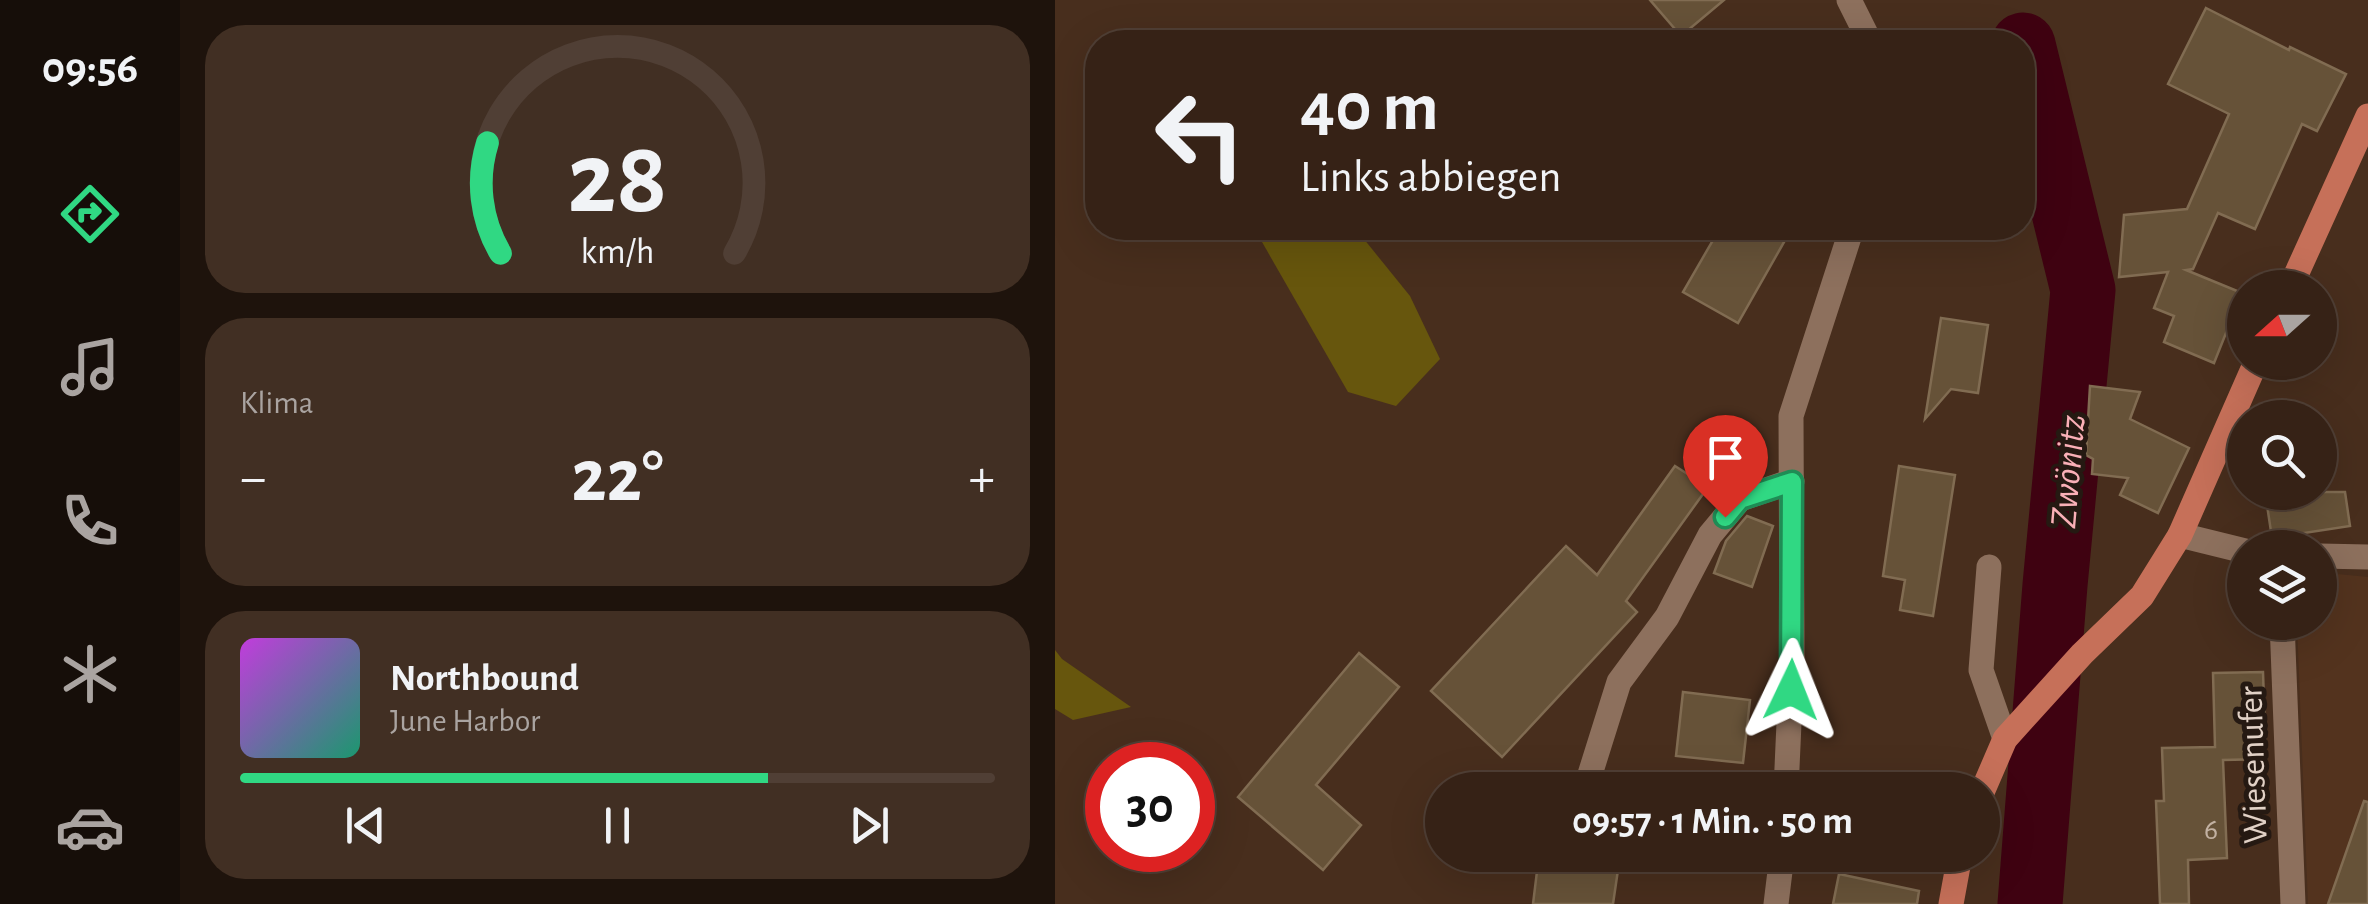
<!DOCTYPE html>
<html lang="de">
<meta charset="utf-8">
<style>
:root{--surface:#362216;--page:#412f23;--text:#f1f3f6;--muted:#aaa4a1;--line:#503f35;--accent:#30d883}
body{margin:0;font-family:"Alegreya Sans",sans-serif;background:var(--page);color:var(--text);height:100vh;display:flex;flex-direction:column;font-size:38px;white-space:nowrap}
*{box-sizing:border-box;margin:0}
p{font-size:32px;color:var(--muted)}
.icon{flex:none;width:55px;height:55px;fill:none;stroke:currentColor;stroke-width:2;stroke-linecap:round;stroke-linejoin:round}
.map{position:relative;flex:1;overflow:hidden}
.side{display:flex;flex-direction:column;gap:25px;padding:25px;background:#1e130c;width:875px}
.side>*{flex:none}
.top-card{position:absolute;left:30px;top:30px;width:950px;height:210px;border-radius:40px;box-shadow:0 10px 40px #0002,0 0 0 2px var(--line);background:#362216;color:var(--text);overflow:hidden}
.needle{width:65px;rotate:249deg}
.tools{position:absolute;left:1172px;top:270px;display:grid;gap:20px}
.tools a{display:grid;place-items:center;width:110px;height:110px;border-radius:50%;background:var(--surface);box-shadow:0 10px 40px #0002,0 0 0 2px var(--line);font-size:50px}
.speed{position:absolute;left:30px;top:742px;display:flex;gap:20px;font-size:50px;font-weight:700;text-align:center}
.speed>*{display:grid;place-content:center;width:130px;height:130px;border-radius:50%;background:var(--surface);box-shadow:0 10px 40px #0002,0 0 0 2px var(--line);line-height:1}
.speed .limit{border:15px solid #d22;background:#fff;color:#111}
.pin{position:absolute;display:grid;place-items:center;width:85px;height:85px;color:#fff;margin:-102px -42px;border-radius:50% 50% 50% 0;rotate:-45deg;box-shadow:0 0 10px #0007}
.pin .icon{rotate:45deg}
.me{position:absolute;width:110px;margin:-55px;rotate:2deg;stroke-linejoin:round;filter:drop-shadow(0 0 8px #0008)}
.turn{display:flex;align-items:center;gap:35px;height:210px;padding:0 50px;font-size:45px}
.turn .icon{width:130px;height:130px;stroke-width:2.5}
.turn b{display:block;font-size:70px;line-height:85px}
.big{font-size:75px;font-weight:700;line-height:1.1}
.side .card{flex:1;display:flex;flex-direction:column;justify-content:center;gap:15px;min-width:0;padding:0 35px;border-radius:40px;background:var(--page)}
.side .dial{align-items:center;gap:0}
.dial svg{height:260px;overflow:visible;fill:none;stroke:var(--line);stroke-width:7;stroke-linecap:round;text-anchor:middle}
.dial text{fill:var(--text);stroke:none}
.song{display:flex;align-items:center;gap:30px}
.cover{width:120px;height:120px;border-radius:15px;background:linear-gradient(135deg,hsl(290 70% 55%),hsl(160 70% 35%))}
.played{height:10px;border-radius:5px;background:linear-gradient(90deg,var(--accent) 70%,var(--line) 70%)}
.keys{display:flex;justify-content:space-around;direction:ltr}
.heat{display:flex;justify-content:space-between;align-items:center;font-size:55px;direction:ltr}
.trip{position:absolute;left:370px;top:772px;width:575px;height:100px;border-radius:50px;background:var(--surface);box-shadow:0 10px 40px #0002,0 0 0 2px var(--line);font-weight:700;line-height:100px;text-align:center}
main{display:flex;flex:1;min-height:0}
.menu{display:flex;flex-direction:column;width:180px;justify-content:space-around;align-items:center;background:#160e09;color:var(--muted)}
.menu .icon{width:70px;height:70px}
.menu .current{color:var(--accent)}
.menu b{font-size:45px;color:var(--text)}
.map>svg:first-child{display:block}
</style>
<main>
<nav class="menu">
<b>09:56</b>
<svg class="icon current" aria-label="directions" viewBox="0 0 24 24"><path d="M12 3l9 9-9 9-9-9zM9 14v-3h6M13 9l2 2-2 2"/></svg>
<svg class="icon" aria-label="music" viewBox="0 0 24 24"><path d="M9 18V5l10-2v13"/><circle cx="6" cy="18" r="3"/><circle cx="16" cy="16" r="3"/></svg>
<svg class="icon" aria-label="phone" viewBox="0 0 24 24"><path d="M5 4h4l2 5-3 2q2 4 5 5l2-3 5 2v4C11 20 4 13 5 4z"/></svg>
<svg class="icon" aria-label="climate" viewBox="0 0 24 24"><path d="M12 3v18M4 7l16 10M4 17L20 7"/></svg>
<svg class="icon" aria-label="car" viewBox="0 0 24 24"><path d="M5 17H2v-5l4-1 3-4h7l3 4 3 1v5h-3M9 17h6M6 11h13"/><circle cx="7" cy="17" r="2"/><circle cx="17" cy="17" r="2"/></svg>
</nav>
<section class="side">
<div class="card dial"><svg viewBox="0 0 100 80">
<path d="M14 69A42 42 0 1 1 86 69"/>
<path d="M14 69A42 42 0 0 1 10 35" stroke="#30d883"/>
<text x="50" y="56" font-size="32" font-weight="700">28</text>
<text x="50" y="72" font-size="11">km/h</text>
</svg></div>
<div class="card"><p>Klima</p>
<div class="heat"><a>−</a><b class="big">22°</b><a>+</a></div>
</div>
<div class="card">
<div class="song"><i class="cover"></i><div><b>Northbound</b><p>June Harbor</p></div></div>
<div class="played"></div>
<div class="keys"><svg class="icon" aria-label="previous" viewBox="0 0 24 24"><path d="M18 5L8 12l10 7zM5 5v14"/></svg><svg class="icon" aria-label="pause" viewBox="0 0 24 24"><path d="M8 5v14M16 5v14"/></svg><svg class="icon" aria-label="next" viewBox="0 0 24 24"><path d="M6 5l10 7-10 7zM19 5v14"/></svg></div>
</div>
</section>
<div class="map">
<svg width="1313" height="904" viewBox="0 0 1313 904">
<rect width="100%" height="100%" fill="#482e1d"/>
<path fill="#53331e" d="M1272,573L1313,577V904H1253L1242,623L1265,622V577Z"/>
<g fill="#67560d">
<path d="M199,228H300L355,296L385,359L341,406L293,392Z"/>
<path d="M0,650L7,659L76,707L18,720L0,709Z"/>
</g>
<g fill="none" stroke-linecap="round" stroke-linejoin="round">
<path stroke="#3f0211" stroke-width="65" d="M968,45L1028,290L1000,585L975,904"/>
</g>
<g fill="#665238" stroke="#816c52" stroke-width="2.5">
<path d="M595,0H669L626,36Z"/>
<path d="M1151,8L1234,50L1235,47L1291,74L1262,131L1247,124L1200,229L1163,213L1138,269L1131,270L1187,293L1159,363L1109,342L1119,316L1099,308L1113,272L1064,277L1069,215L1132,209L1174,114L1113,84Z"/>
<path d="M665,228H737L683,323L628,292Z"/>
<path d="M886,318L933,325L923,393L896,389L870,419Z"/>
<path d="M1035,386L1085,392L1075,419L1134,448L1103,513L1065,495L1073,478L1037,474L1038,459L1031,455Z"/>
<path d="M620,466L653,487L571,601L582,612L447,757L376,691L511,546L542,575Z"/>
<path d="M844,466L900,475L878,616L845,610L850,580L828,576Z"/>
<path d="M1210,492H1290L1295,526L1217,538Z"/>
<path d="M692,516L718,526L697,587L659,573L671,541Z"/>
<path d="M304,653L344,687L261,785L306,825L268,870L183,797Z"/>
<path d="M1208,672L1211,759L1168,760L1172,858L1133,860L1134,904H1105L1101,801H1109L1107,748L1160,747L1158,673Z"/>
<path d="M628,692L695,700L688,763L621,756Z"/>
<path d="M1309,801L1313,802V904H1273Z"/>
<path d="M484,855H507L564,863L558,904H478Z"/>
<path d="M784,874L864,891L862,904H778Z"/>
</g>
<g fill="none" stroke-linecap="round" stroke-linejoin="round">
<g stroke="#8d705d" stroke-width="25">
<path d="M794,0L815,42"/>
<path d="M1125,535L1190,551"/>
<path d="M1265,556L1313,557"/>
<path d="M934,567L926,670L950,739"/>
<path d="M1227,622L1238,904"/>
<path d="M547,790L531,787L564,682L612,617L655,535L685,499L737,481"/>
<path d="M731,790L737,656L736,416L797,228"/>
<path d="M721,904L727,855"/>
</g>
<g stroke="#c67059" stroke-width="25">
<path d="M1235,288L1313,116"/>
<path d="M928,790L950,739L1027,654L1087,596L1125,535L1201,362"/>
<path d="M896,904L905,855"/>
</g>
</g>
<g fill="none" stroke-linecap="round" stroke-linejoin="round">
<defs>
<path id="route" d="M670,517L685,499L737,482L736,690"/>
</defs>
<use href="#route" stroke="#1f8c55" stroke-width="25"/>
<use href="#route" stroke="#30d883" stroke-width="18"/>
</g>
<g text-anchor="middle" stroke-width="10" stroke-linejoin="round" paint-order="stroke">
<g font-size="30" fill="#c2b1a2">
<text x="1156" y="839">6</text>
</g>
<g font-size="35" fill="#e1d1c6" stroke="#251912">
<text transform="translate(1197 765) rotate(-92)" y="12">Wiesenufer</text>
</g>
<g font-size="38" font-style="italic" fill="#fab0b7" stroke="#251912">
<text transform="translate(1012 471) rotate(-85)" y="13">Zwönitz</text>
</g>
</g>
</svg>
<div class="tools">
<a><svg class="needle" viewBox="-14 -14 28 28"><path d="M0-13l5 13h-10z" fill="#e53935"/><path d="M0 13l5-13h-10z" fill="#aaa4a1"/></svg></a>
<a><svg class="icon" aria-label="search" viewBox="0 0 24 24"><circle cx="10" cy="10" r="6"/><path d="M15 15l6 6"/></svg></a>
<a><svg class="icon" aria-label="layers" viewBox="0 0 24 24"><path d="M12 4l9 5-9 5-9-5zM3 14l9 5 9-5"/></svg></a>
</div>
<div class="speed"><div class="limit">30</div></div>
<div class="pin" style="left:670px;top:517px;background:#d93025"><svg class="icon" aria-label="arrive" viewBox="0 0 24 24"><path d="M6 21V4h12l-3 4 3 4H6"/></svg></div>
<svg class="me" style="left:736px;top:690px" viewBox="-20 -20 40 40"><path d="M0-17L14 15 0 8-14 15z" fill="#30d883" stroke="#fff" stroke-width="4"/></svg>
<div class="trip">09:57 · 1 Min. · 50 m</div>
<div class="top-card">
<div class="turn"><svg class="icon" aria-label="left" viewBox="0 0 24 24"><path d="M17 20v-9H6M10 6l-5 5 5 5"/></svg><div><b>40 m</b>Links abbiegen</div></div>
</div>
</div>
</main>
